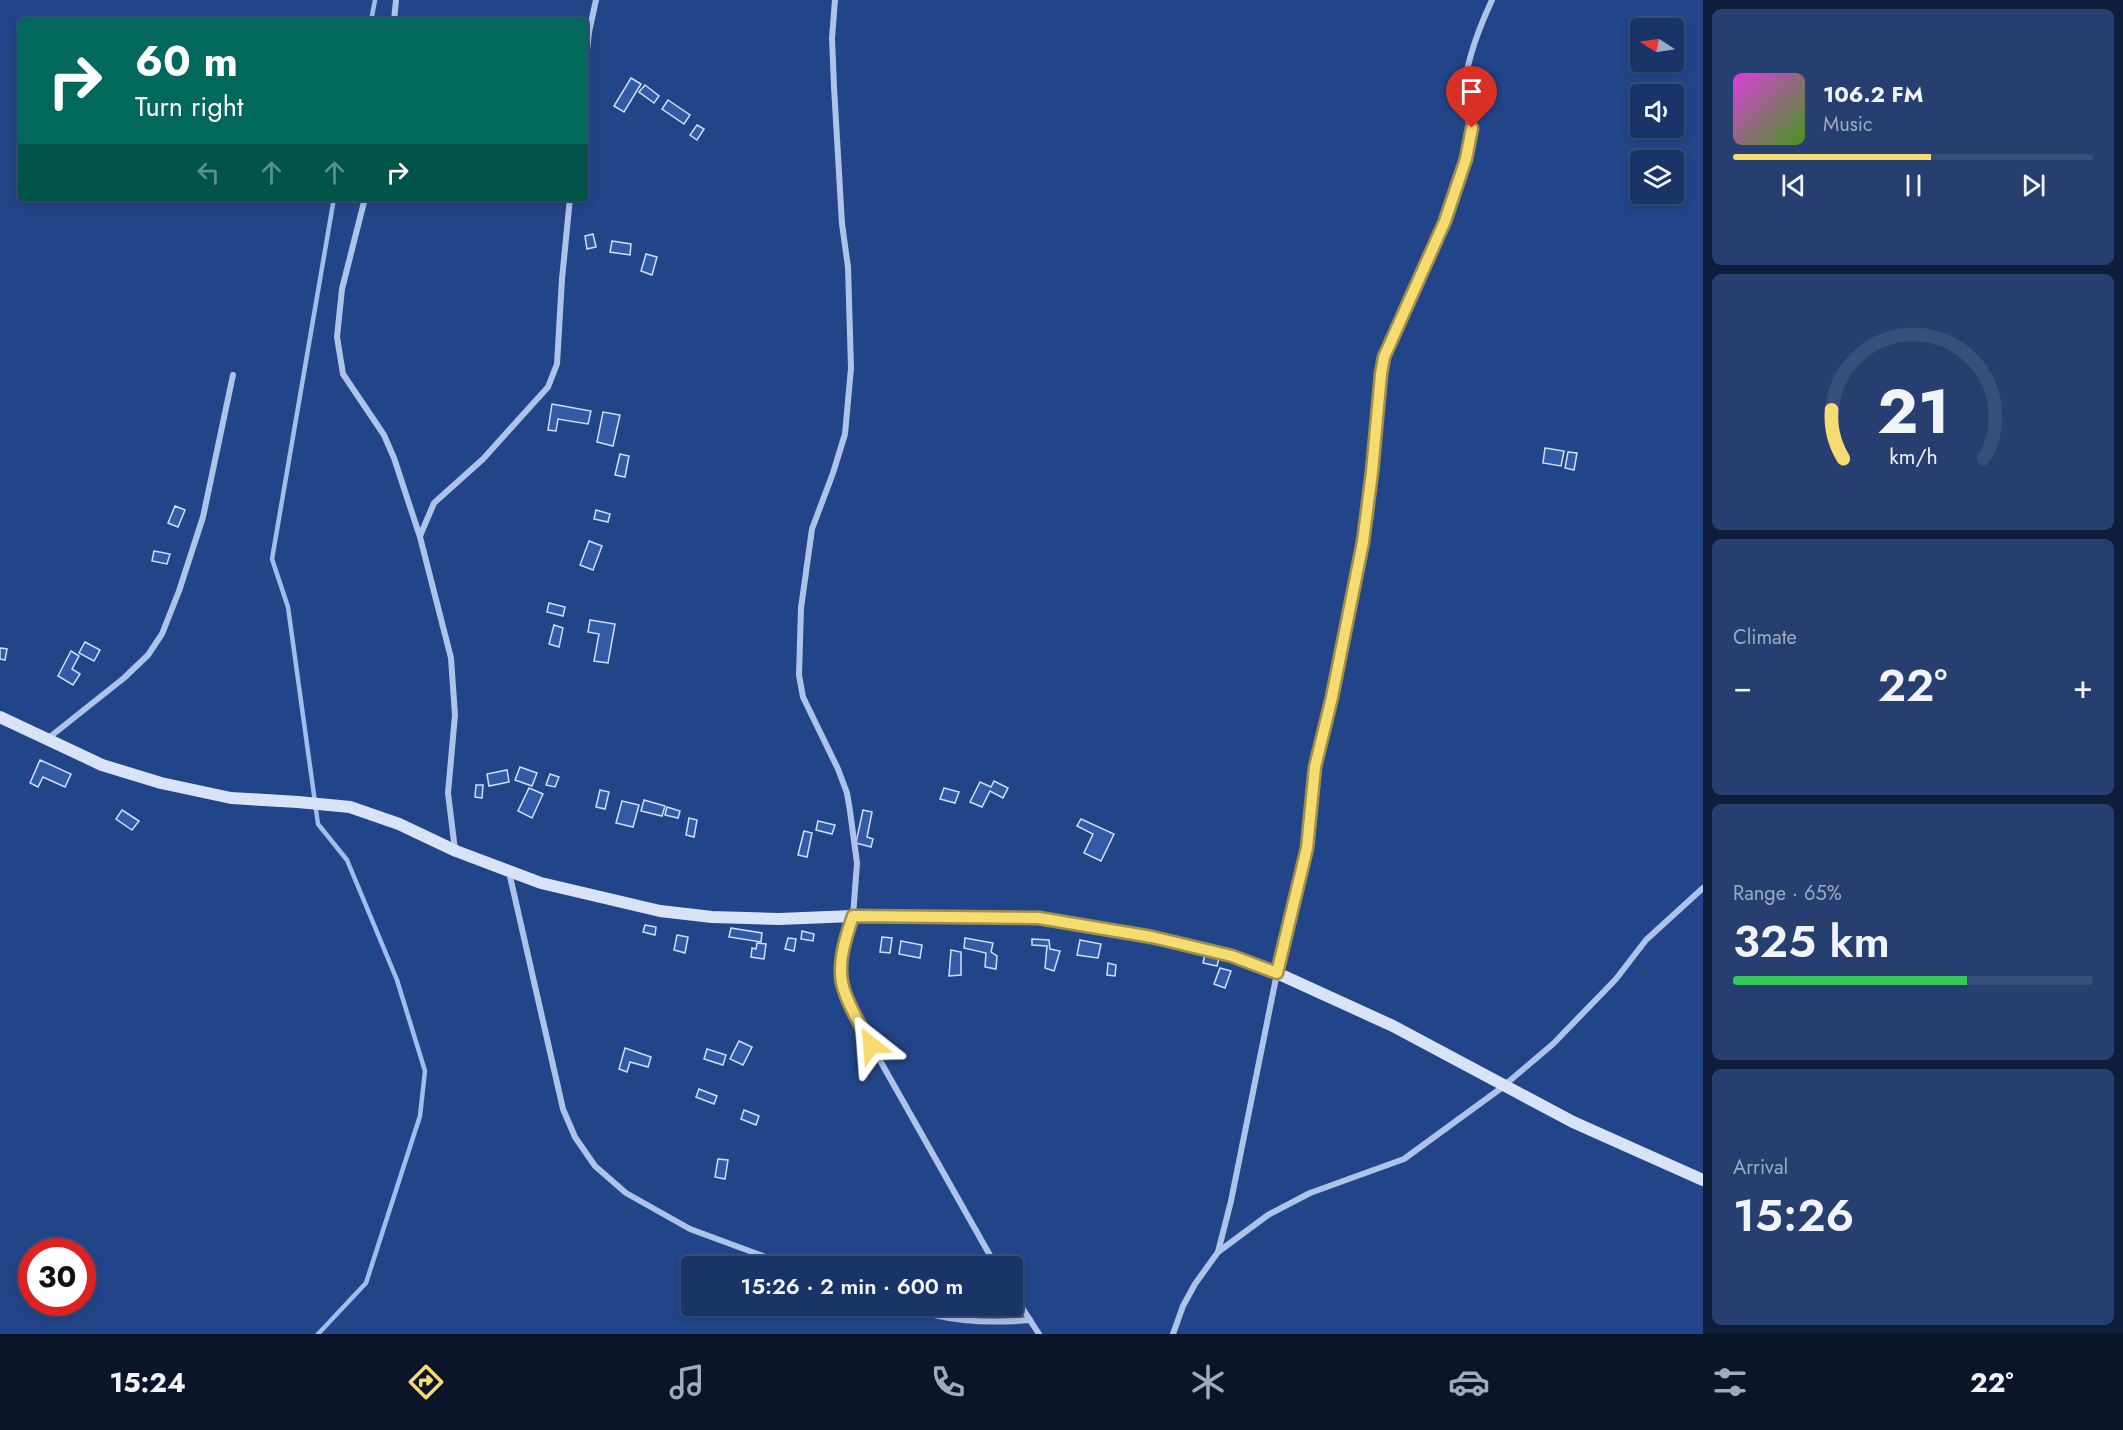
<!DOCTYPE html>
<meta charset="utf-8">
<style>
:root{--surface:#1a3467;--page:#273f70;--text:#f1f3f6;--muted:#9faac0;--line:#384f7b;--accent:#f6dc70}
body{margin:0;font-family:Jost,sans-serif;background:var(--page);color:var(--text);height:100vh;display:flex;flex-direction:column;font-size:22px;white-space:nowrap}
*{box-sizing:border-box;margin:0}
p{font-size:20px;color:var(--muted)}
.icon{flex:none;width:33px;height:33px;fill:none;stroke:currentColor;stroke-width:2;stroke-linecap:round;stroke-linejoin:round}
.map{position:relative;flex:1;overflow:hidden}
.side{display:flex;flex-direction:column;gap:9px;padding:9px;background:#0e1d39;width:420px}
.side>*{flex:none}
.top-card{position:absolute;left:18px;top:18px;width:570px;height:183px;border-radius:6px;box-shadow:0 3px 9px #0003,0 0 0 2px var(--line);background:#00695c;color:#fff;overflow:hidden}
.needle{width:39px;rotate:282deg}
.tools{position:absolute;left:1630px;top:18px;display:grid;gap:12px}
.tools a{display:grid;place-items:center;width:54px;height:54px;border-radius:6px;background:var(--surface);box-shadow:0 3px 9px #0003,0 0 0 2px var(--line);font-size:30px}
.speed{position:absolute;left:18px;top:1238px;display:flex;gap:12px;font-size:30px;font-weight:700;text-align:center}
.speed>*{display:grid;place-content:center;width:78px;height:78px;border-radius:50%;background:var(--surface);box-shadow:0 3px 9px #0003,0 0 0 2px var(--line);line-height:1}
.speed .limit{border:9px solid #d22;background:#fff;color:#111}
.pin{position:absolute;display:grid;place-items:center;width:51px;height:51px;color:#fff;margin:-62px -26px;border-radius:50% 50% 50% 0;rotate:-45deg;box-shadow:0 0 6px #0007}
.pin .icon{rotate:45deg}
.me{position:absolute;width:66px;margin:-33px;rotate:332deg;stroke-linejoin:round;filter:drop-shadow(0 0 4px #0008)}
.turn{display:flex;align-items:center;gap:21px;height:126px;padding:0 18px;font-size:27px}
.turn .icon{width:78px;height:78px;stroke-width:2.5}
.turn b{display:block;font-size:42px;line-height:51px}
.lanes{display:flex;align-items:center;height:57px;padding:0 18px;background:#0003;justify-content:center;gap:30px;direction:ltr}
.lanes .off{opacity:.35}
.big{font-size:45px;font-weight:600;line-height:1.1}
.side .tile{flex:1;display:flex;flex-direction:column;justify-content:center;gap:9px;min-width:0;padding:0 21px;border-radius:9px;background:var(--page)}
.side .dial{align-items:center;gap:0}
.dial svg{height:156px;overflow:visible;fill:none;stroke:var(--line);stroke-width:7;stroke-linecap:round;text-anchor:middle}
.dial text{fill:var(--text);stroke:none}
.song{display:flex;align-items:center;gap:18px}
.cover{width:72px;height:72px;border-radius:9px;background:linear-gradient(135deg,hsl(300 70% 55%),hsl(100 70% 35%))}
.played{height:6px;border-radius:3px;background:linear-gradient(90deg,var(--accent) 55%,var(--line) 55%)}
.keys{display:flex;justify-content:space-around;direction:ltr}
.heat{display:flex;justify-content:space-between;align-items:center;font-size:33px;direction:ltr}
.charge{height:9px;border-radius:4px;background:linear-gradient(90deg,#34c759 65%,var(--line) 0)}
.trip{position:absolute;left:681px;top:1256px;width:342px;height:60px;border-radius:6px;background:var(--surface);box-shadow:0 3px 9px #0003,0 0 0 2px var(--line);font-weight:600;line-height:60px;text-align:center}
.tabs{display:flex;height:96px;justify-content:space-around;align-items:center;background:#0a1529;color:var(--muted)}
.tabs .icon{width:42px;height:42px}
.tabs .current{color:var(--accent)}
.tabs b{font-size:27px;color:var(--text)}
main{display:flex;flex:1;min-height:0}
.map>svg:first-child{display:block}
</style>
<main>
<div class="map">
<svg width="1703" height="1334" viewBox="0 0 1703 1334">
<rect width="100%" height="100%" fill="#224589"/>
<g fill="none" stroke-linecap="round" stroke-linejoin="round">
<g stroke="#a1bdeb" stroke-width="4.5">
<path d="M371,21L375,0"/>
<path d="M318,1334L366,1283L420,1116L425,1071L397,980L347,860L318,824L288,607L272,559L334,198"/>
</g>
</g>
<g fill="#325aa6" stroke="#d2dff8" stroke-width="1.5">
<path d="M631,78L641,84L624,112L614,106Z"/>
<path d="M645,85L659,96L654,103L639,92Z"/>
<path d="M668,100L690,115L684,124L662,109Z"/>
<path d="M697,125L704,129L697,140L690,135Z"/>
<path d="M593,234L596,247L587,249L585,236Z"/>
<path d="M612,241L631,244L630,255L610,252Z"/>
<path d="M646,254L657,257L652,275L641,271Z"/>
<path d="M552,404L591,411L588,424L558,419L556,431L548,430Z"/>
<path d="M603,412L620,415L613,446L597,442Z"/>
<path d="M1545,448L1564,451L1561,466L1543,463Z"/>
<path d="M1568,452L1577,453L1574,470L1565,468Z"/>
<path d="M620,454L629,456L625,477L615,475Z"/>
<path d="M175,506L185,510L178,527L168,523Z"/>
<path d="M596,510L610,514L608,522L594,519Z"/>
<path d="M589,541L602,546L593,570L580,565Z"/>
<path d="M154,551L170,554L167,564L152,561Z"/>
<path d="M549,603L565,607L563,616L547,612Z"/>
<path d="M590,620L615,624L608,663L594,661L599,634L588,632Z"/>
<path d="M554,625L563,628L559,647L549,644Z"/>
<path d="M85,642L100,650L94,661L79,653Z"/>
<path d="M0,648L7,649L5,660L0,659Z"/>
<path d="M71,651L79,656L72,669L80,674L73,685L58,676Z"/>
<path d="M40,760L71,774L65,787L43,777L38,787L30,783Z"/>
<path d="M520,767L537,773L532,786L515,780Z"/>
<path d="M507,770L509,782L489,786L487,774Z"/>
<path d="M550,774L559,777L555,787L546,785Z"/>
<path d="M994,781L1008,788L1003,798L990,791L982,807L970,802L980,782L991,787Z"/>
<path d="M476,785H483L482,798L475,797Z"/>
<path d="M529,788L543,794L532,818L518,811Z"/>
<path d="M944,788L959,792L955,803L940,799Z"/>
<path d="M600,790L609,792L605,809L596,807Z"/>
<path d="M644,800L665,806L662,816L641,811Z"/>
<path d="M622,801L639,805L633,827L616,823Z"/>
<path d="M667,807L680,811L678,818L665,815Z"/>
<path d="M122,810L139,821L132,830L116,819Z"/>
<path d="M863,810L872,812L867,837L873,839L871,847L856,843Z"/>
<path d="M689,818L697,820L694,837L686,835Z"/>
<path d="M1081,819L1114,834L1101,861L1084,853L1093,834L1077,826Z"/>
<path d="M818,821L835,825L832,834L816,830Z"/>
<path d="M804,831L812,833L807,857L798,855Z"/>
<path d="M645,925L656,927L655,935L643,932Z"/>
<path d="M731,928L762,933L761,942L729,937Z"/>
<path d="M802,931L814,934L813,941L801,939Z"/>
<path d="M677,935L688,937L685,953L674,950Z"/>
<path d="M882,937L892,938L890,953L880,952Z"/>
<path d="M788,938L796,939L794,951L785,949Z"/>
<path d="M965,938L993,943L991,952L997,956L996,969L985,967L986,953L964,948Z"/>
<path d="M1032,939L1049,940L1050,949L1060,951L1054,971L1045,968L1047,946L1032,945Z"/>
<path d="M1080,940L1101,944L1098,958L1077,955Z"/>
<path d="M901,941L922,945L920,958L899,954Z"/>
<path d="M757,943L766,944L764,959L751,957L752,948L756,949Z"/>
<path d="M951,950L961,952V975L949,976Z"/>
<path d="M1205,954L1219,958L1217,966L1203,963Z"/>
<path d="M1108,963L1116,965L1115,976L1107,975Z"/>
<path d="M1220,968L1231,971L1225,988L1214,984Z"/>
<path d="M739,1041L752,1047L743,1065L730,1059Z"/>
<path d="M625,1048L651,1057L648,1067L630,1062L627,1072L619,1069Z"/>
<path d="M707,1049L726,1055L723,1065L704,1059Z"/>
<path d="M699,1089L717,1096L714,1104L696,1097Z"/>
<path d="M744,1110L759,1116L756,1125L741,1119Z"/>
<path d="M718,1159L728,1160L725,1179L715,1177Z"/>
</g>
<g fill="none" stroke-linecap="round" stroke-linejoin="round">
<g stroke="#aec3ea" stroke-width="6">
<path d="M835,0L832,38L834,87L842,224L848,267L851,368L845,434L833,473L812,529L801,608L799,675L803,697L838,769L847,793L850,811L857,863L853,916L841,965L843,989L860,1025L996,1266"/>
<path d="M394,21L396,0"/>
<path d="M585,69L589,32L596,0"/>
<path d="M365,198L342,289L337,337L343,374L384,435L394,458L420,537L451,658L455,715L448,793L455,850"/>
<path d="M420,536L434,503L483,459L548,387L557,364L562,279L570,198"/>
<path d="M46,740L124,678L148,655L162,634L179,591L203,517L233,375"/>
<path d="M509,872L563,1109L575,1137L595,1166L626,1193L690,1229L790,1266"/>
<path d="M1218,1252L1268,1215L1310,1193L1404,1159L1500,1089L1553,1044L1616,979L1646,940L1703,888"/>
<path d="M1012,1292L1039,1334"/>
<path d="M898,1305C943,1321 984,1324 1030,1320"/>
<path d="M1173,1334L1183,1306L1195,1284L1218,1252L1231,1201L1277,973L1307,848L1313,780L1317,755L1349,614L1368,512L1377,403L1385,357C1416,288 1452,219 1470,145C1474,127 1465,118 1464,101C1463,70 1479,28 1492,0"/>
</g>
<path stroke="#d9e3f8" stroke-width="12" d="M0,717L102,765L161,783L231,798L298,802L350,807L399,824L456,851L541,883L660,911L712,917L779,919L853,916L1039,918L1132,933L1232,956L1266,968L1393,1026L1573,1122L1703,1180"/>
</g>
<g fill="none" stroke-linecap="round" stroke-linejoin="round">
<defs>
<path id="route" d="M871,1045C862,1028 850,1009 844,990C836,967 845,939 853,916L1039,918L1152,937L1232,956L1277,973L1307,848L1315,767L1332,697L1363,542L1372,472L1381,374L1384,357L1445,221L1466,159L1472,128"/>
</defs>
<use href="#route" stroke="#a08f49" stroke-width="15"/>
<use href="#route" stroke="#f6dc70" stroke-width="10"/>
</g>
</svg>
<div class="tools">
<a><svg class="needle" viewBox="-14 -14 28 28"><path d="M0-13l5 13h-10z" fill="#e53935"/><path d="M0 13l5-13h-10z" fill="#9faac0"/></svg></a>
<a><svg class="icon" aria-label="sound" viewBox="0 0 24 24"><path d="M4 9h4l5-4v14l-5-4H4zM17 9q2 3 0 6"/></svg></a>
<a><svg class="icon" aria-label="layers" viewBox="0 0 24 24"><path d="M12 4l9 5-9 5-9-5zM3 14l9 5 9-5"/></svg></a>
</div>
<div class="speed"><div class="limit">30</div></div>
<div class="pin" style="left:1472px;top:128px;background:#d93025"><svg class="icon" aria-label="arrive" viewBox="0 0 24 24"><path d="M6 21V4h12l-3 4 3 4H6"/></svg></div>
<svg class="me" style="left:871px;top:1045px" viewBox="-20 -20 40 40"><path d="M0-17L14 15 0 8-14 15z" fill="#f6dc70" stroke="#fff" stroke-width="4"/></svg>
<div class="trip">15:26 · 2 min · 600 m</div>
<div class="top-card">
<div class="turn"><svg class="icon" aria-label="right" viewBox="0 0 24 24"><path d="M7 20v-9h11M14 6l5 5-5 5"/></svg><div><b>60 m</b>Turn right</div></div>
<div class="lanes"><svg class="icon off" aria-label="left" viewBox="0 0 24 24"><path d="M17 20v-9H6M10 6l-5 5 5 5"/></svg><svg class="icon off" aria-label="ahead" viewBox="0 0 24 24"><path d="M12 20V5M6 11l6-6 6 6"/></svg><svg class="icon off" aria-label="ahead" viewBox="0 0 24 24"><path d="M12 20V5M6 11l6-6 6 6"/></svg><svg class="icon" aria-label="right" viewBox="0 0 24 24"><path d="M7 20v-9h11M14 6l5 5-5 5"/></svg></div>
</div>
</div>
<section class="side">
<div class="tile">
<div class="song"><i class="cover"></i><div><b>106.2 FM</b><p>Music</p></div></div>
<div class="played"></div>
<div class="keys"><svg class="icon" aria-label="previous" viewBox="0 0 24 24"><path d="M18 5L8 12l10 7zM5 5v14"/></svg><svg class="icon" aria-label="pause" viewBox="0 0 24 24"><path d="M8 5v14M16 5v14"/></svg><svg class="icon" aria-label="next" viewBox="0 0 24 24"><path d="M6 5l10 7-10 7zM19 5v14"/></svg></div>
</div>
<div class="tile dial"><svg viewBox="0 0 100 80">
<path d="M14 69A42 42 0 1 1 86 69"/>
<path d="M14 69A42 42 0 0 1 8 44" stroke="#f6dc70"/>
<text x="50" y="56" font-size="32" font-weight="700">21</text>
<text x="50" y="72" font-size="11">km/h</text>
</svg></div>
<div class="tile"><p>Climate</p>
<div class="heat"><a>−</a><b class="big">22°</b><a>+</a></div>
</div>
<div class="tile"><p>Range · 65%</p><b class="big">325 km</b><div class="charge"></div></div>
<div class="tile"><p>Arrival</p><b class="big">15:26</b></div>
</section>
</main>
<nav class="tabs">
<b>15:24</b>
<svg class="icon current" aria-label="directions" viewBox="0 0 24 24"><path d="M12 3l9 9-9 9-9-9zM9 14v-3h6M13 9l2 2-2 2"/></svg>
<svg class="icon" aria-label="music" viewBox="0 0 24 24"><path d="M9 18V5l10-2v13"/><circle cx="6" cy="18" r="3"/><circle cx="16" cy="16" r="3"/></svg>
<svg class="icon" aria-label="phone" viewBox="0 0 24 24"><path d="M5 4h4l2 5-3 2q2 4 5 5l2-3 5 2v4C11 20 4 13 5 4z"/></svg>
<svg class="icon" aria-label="climate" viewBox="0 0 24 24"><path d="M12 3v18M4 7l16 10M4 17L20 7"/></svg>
<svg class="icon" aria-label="car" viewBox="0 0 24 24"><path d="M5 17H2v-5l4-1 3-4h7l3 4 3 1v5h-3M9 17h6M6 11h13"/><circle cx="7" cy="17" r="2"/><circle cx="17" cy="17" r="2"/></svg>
<svg class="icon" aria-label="filters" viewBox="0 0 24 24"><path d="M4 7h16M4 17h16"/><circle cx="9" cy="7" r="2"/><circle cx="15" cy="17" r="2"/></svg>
<b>22°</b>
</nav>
